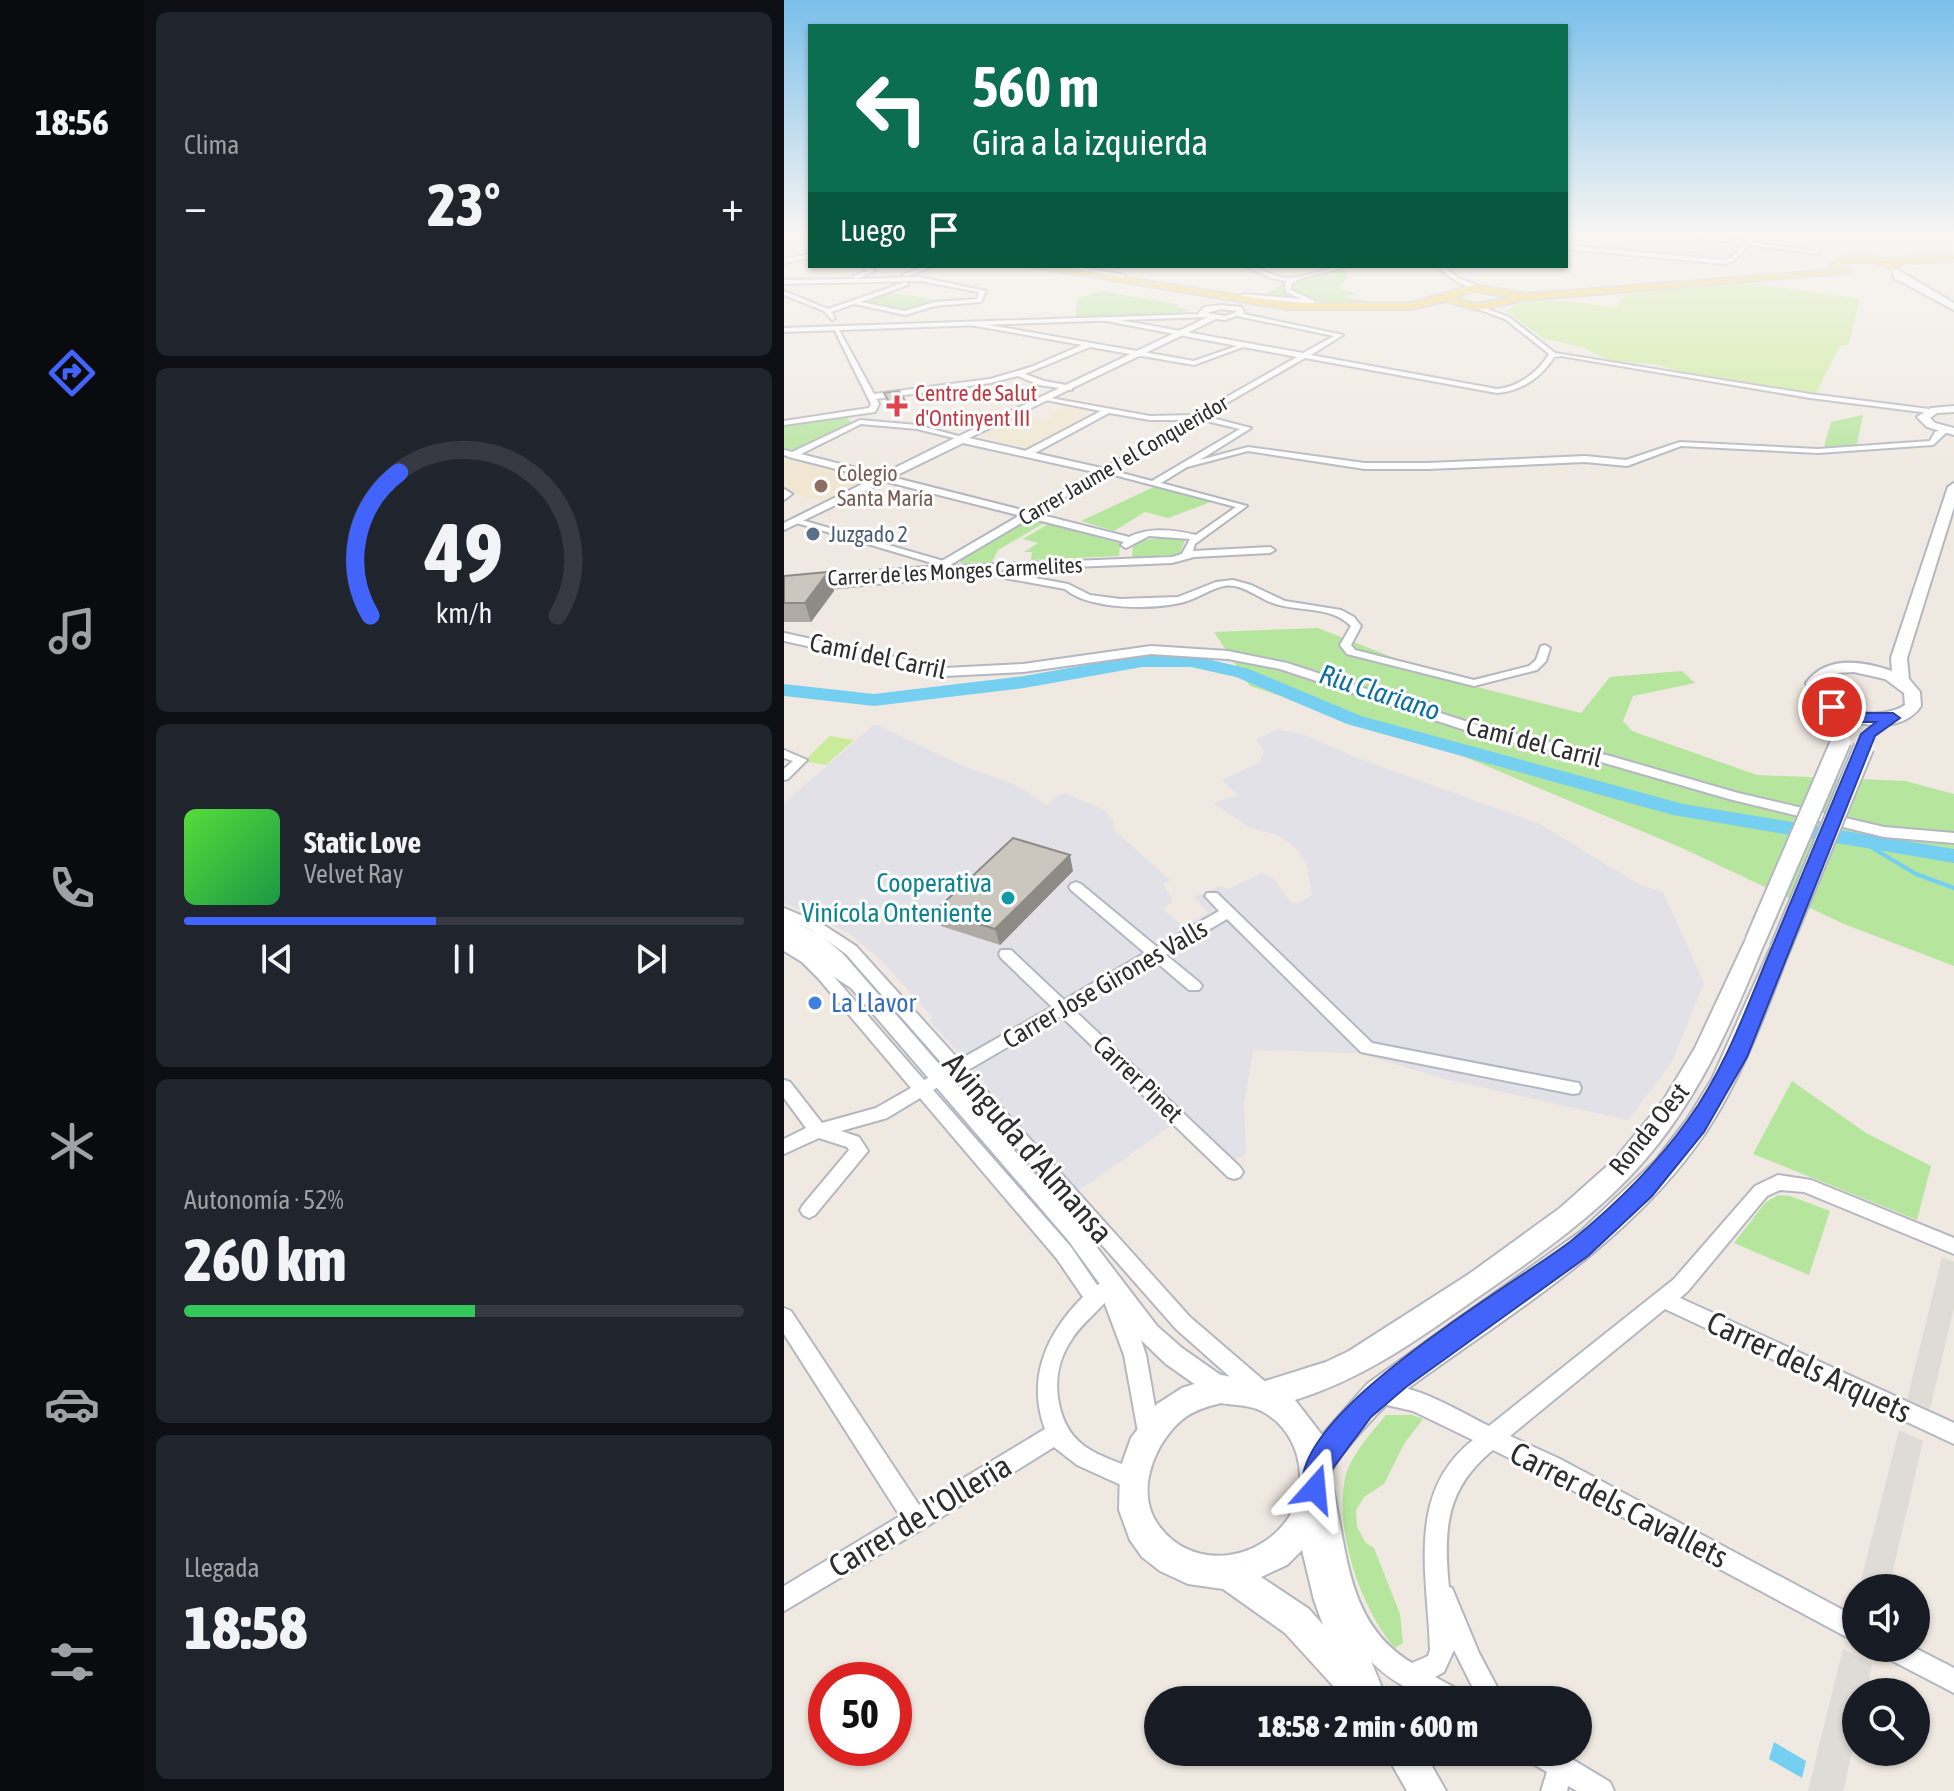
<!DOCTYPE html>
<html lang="es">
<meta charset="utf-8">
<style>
:root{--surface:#171b24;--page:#20242c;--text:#f1f3f6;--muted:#9ea1a6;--line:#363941;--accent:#4264fb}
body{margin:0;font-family:"Asap Condensed",sans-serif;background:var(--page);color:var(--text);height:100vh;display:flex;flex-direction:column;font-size:30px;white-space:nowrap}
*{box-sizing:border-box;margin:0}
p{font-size:26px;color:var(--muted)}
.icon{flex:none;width:44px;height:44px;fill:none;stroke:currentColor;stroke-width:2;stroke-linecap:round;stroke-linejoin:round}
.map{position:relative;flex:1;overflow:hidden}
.details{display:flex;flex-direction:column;gap:12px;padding:12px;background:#0d0f14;width:640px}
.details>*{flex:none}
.banner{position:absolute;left:24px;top:24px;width:760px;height:244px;border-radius:0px;box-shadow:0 2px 6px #0004;background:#0b6e4f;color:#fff;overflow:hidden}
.buttons{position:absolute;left:1058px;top:1574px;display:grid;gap:16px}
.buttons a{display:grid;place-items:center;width:88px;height:88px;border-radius:50%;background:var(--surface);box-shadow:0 2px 6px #0004;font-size:40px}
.speed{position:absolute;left:24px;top:1662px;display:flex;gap:16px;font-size:40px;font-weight:700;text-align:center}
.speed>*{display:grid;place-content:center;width:104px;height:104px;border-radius:50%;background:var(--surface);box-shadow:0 2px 6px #0004;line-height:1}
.speed .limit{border:12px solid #d22;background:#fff;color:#111}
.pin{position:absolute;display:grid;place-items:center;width:68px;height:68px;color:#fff;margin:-34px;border:4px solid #fff;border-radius:50%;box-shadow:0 2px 8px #0007}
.me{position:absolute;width:88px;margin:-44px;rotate:18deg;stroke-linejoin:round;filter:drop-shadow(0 0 6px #0008)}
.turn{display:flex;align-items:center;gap:28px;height:168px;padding:0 32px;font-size:36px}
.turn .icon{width:104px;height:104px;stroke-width:2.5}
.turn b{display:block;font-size:56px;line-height:68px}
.then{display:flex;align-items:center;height:76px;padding:0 32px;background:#0003;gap:16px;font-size:30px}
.big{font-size:60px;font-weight:800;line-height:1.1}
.details .card{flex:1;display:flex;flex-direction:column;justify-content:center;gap:12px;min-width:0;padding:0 28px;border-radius:12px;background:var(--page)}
.details .dial{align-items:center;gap:0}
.dial svg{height:208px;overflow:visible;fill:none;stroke:var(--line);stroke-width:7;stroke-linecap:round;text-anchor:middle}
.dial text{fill:var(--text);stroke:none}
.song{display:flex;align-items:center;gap:24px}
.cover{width:96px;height:96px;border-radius:12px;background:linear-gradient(135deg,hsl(110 70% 55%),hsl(140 70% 35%))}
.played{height:8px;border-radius:4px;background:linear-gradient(90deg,var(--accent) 45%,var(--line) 45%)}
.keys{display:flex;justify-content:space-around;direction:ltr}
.heat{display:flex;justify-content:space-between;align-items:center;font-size:44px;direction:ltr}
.charge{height:12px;border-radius:6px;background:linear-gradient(90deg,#34c759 52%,var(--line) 0)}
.trip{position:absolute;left:360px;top:1686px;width:448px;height:80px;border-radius:40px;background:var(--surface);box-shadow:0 2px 6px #0004;font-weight:800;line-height:80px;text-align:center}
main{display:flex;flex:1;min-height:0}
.menu{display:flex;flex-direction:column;width:144px;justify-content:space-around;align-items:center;background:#090b0e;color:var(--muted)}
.menu .icon{width:56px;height:56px}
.menu .on{color:var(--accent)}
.menu b{font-size:36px;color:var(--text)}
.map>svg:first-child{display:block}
</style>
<main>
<nav class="menu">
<b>18:56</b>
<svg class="icon on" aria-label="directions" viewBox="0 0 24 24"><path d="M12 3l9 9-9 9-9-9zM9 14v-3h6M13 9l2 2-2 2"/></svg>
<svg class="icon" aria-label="music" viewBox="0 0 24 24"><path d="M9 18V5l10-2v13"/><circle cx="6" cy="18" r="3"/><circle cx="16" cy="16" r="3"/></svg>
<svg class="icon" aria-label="phone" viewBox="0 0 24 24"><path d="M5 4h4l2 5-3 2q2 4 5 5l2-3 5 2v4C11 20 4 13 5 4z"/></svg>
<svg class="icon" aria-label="climate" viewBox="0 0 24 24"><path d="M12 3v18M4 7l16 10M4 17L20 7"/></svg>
<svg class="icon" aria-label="car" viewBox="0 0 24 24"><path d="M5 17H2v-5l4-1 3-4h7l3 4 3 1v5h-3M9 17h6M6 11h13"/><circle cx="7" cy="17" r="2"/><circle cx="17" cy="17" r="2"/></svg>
<svg class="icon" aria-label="filters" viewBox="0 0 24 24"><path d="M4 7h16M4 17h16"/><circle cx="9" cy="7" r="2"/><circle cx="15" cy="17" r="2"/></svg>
</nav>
<section class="details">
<div class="card"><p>Clima</p>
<div class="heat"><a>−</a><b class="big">23°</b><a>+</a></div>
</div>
<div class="card dial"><svg viewBox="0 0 100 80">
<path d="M14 69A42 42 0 1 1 86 69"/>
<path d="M14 69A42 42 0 0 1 25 14" stroke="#4264fb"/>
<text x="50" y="56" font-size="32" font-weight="700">49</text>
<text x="50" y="72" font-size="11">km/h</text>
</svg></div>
<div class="card">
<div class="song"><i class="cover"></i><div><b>Static Love</b><p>Velvet Ray</p></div></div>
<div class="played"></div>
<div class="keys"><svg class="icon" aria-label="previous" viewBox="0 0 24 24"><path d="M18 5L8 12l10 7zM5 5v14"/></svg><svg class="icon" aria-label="pause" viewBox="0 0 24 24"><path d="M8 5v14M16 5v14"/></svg><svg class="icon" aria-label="next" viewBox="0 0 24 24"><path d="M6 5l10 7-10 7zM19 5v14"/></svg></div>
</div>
<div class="card"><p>Autonomía · 52%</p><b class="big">260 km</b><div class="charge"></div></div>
<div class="card"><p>Llegada</p><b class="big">18:58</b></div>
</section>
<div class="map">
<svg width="1170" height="1791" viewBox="0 0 1170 1791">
<rect width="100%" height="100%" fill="#efe9e1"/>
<path fill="#e3e1e8" d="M91,724L177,765L232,785L262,805L273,796L281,793L320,810L330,823L328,828L386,880L379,884L389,901L379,909L400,927L424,913L410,897L436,886L444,889L478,873L489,878L507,902L515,903L528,895L523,864L509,845L496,836L466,828L429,803L454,795L438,780L476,762L480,751L472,739L494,729L523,736L576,759L756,824L854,884L879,892L920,983L888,1062L844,1120L661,1079L574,1053L469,1050L460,1105L462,1154L437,1169L391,1123L294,1191L146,1021L148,1017L98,961L66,934L0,903V803Z"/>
<g fill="#f0e6d1">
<path d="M285,404L317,411L246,448L195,436L239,415L262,420L269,416L265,414Z"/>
<path d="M11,459L85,478L86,479L41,502L0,491V461Z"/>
</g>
<path fill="#f5dfe0" d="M782,236H899L958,243L941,260L819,250L782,244Z"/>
<g fill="#b6e59e">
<path d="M554,269L563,271L564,278L552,288L574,294L557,296L583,301C560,314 499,303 472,301L497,284Z"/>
<path d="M317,291L396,305L391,307L405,310L392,314L292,319L293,299Z"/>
<path d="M105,293L150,299L143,302L146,303L120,311L77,303Z"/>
<path d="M1079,415L1072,448L1039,450L1047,422Z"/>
<path d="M61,416L69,424L8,450L0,448V424Z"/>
<path d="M370,487L427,502L384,518L361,512L330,531L297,521Z"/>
<path d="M242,520L260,523L214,550L208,562L177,563L176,558Z"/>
<path d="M264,524L336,543L335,556L247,560L248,552H240L254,543L239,539Z"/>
<path d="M382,537L401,540L396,554L348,558L349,542Z"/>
<path d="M534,628L669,681L797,713L826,677L898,671L911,683L849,696L839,721L848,731L973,775L1121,781L1170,794V966L1060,924L898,848L662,749L466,686L430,632Z"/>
<path d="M1008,1081L1082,1133L1147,1166L1133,1220L969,1154Z"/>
<path d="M994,1195L1006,1196L1046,1211L1025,1275L950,1243L982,1202Z"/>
<path d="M602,1415H628L639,1419L620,1444L600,1484L580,1497L572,1510L573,1527L582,1543L590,1548L616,1614L619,1643L611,1648C577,1609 550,1530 561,1478C566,1456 588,1432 602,1415Z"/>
</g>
<g fill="#c9ec9a">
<path d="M956,282L1076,299L1064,345L1056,346L1032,393L895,371L870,364L827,361L798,347L759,338L722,311C745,293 803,304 832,307L843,292Z"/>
<path d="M46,736L70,740L42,765L20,761Z"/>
</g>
<g fill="#dfdcd8">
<path d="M1158,1257L1170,1262V1308L1146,1409L1123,1399Z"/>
<path d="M1115,1430L1139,1441L1105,1588H1075Z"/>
<path d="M1059,1649L1088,1664L1082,1692H1072V1735L1059,1791H1024Z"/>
</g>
<path fill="#75cff0" d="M990,1742L1022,1761L1018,1778L985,1759Z"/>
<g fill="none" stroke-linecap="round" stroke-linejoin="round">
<path stroke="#75cff0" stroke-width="4" d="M1075,840L1132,874L1170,888"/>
<path fill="#75cff0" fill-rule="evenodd" d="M358,655H407L465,669L577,716L899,804L1170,849V863L889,815L563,724L452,677L407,667H358L240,688L90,706L0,696V684L90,694L240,676Z"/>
<defs>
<g id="minor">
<path d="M906,236H924L1037,252L1034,254L964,245L951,260L941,264L782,249V245L940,260L947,258L959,244Z"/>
<path d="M26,254V258L0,263V259Z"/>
<path d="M76,266H83L91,271L73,279L136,277L202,291L197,302L151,306L121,315L70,304L47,312L51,318L48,320L40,311L0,295V291L44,309L122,282L124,285L77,302L121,311L150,302L193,299L195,292L136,281L0,284V280L71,279L70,276L83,271Z"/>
<path d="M141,266H150L123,276L118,275Z"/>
<path d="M273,266H288L341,275L338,277Z"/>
<path d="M461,266C477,266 490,279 506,278C525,277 545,266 565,266L517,278L507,284V290L531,301L529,304L457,297L459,294L517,299L502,292L501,283L503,281L487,278Z"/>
<path d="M653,266H660L674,278L702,289C685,292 666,278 653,266Z"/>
<path d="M693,305L725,317L771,353L1026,394L1145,409L1149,411L1145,413L1026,398L777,356L770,357C758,377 737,391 713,393L521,358L420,416L467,428L416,460L464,447L581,463H644L801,456L842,460L896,442L1034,449L1146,441L1151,432L1161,428L1165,430L1149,445L1034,453L897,446L843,466L801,462L644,469H581L464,451L403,467L377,483L463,506L411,544L409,551L486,547L491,550L486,553L410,557L388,563L160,572L155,569L158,566L6,521L14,519L163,562L164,566L388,557L398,554L406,539L365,536L342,548L337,545L340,542L5,457L0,455V450L8,452L76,420L133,425L182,438L178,440L133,429L77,424L17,454L345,537C366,527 390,530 412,535L452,507L315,471L403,420H366L325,413L247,455H241V451L317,411L257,399L261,397L366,416L411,415L513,357L459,347L410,365L306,347L241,374L260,381L288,386V390L255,385L234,376L206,383L92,399L95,404L91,412L0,425V421L85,408L87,404L50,329L55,330L90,394L206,379L247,367L298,345L186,325L188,322L410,361L453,346L317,320L319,317L519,353L550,336L453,316L455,313L559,335L527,355L713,389C735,387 754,372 765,354L721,319L691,308ZM414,419L456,429L368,481L326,470Z"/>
<path d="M0,489L8,494L0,500Z"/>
<path d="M169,572L172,573V577L0,592V586Z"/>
<path d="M218,572L284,584L306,595L336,599L394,597L432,582L449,580L467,585L501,601L557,610L570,617L577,626L567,645L571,650L690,680L745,666L752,660L757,646L761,645L766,648L762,661L753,670L690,686L563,654L556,645L567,626C545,604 512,613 486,602C471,596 457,583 440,586C426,589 414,598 400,602C370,610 305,610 281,589L215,577V573Z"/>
<path d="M0,750L23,760L4,779L0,780V769L9,761L0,758Z"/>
<path d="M292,882L297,884L373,947L435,911L421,896L423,893H433L588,1043L789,1082L795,1083L797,1088L795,1093L789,1094L577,1052L443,919L382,955L415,982L418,986L415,990H405L371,961L289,1009L456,1167L459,1172L456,1177L450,1179L444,1177L277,1016L184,1070L406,1317L485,1385L488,1392L485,1399L478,1402L471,1399L392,1329L171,1078L149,1090L287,1247L313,1285L318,1283L325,1286L328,1292C321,1307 298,1322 288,1339C276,1356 271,1377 274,1398C282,1449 314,1454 356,1471L359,1479L356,1487L348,1490L293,1465L270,1447L140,1528L0,1611V1586L116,1516L0,1334V1308L7,1311L135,1505L261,1429C242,1378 263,1333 299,1297L273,1259L136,1098L103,1118L57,1131L75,1137L84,1151L31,1215L25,1218L19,1215L16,1210L19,1205L65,1150L63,1147L35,1138L0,1154V1139L22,1128L0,1098V1080L6,1082L38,1123L92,1108L127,1088L34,978L18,962L0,951V939L28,954L44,970L140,1080L162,1068L62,954L28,930L0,919V908L38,924L72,946L175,1060L268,1007L217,958L215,954L217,950H227L280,1000L361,953L287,890L285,887L287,884Z"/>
<path d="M994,1175L1027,1180L1170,1238V1254L1020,1192L996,1190L983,1196L904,1291L896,1298L1170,1423V1444L881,1309L726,1436L776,1459L1072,1617V1642L760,1475L709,1450C662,1488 659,1529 665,1587L668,1588L695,1653L720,1700H695L670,1650L660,1672L651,1677L677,1691L680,1700C669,1700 654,1703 643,1699C634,1696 625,1689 616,1684C544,1641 543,1563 527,1489L530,1481L538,1478L546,1481L549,1489C564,1555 563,1624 628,1663L644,1656L646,1650C644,1576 621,1493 689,1440L629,1411L590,1402L587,1395L590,1388C620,1376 678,1413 705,1426L890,1279L971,1186Z"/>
<path d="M1095,1648H1131L1170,1668V1693L1099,1656Z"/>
<path d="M740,1752H776L826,1782L830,1791H793L784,1786L783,1791H757L763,1772L744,1761Z"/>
</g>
<g id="tertiary">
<path d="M437,305L457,307L461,313L441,320L432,319L185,438L322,469V473L166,565L164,571L0,584V578L154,566L156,562L310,472L179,443L0,530V523L173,437L424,317L0,332V328L414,314L420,307ZM437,309L452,311V312L441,316L423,313Z"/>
<path d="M0,633L161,668L239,664L367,646L444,651L503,663L696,726L826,756L954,793L1100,827L1170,833V843L1100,837L945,799L817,762L687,732L496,669L444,659L367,654L239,672L161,676L0,641Z"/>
<path d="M0,918L34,933L59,954L298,1228L373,1326L398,1348L445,1381L449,1389L445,1397L437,1400L429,1397L382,1364L357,1340L362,1355L376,1435L372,1443L364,1447L356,1443L340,1355L318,1296L321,1291L284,1240L67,988L0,944Z"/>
</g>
<g id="secondary">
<path d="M1108,270H1114L1170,303V310L1110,278Z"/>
<path d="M1170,406V412L1153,413L1146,418L1151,423L1170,428V435L1143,427L1133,417L1147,408Z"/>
<path d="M1170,483V507L1123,658L1125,679L1136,692L1137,706C1113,743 1035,722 1022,683C1042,655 1079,661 1108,671L1107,658L1164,487ZM1070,672L1101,679L1120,693L1121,705C1098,721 1041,715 1039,681L1052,673Z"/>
<path d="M971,934L978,936L981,941C952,1012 922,1083 874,1144C822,1211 749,1259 680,1307C626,1345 575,1380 511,1400L538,1435L583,1384L796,1232L872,1160L904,1118L928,1079L986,949L989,944H1003L1006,949C982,1011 959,1076 922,1132C843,1249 714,1320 603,1404C590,1417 552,1457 547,1473C543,1486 545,1498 540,1511L562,1600L603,1700H562L501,1633L439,1589L404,1584L376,1571L358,1557L346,1540L335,1510L336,1469L347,1438L373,1404L398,1388L437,1375L478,1382L542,1362L565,1351L685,1274L776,1208L831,1159L879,1101L911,1048L961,941L964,936ZM437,1403C448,1405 462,1405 473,1409C514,1426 528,1479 505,1517C474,1564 405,1571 373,1523C350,1489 373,1437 403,1416C414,1409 425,1406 437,1403ZM518,1550L530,1600L539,1625L525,1609L477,1577L503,1565Z"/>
<path d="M601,1752H640L662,1791H623Z"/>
</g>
<g id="primary">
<path d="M1170,255V261L1112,264L1116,267L1111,270C1089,262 1072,257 1051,269L1046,266L1053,260L1071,255L1099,259Z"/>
<path d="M243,266H266L503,303H628L689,285L743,294L1064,269L1069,272L742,300L692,310L662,301L628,309H503ZM689,291L729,297L692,304L670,298Z"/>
</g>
</defs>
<use href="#minor" stroke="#b4b7c1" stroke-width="4"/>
<use href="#tertiary" stroke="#b4b7c1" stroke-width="4"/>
<use href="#secondary" stroke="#b4b7c1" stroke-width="4"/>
<use href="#primary" stroke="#c9c9c9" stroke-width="4"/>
<use href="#minor" fill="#fff" fill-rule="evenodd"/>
<use href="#tertiary" fill="#fff" fill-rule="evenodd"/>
<use href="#secondary" fill="#fff" fill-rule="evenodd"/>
<use href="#primary" fill="#f2d163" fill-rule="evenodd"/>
<defs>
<g id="secondary-bridge">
<path d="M971,941L1057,741"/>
<path d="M996,949L1080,747"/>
</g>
</defs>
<use href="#secondary-bridge" stroke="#b4b7c1" stroke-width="23" stroke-linecap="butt"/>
<use href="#secondary-bridge" stroke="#fff" stroke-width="19"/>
</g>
<g fill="#afaba4">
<path d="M100,393L122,402L124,410L109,413L102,401Z"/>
<path d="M44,572L50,591L27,622H0V576Z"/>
<path d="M289,871L216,945L157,926L152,910Z"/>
</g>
<g fill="#8e8b86">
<path d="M122,402L124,410L109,413L107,405Z"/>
<path d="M44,572L50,591L27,622L21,603Z"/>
<path d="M286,855L289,871L216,945L211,929Z"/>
</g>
<g fill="#cbc7bf" stroke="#8e8b86" stroke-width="2">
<path d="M115,391L122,402L107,405L100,393Z"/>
<path d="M44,572L21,603H0V576Z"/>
<path d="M229,838L286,855L211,929L152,910Z"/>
</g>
<linearGradient id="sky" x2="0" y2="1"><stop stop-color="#7abfeb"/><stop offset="0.48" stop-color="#f8f5f2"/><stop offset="1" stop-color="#f8f5f2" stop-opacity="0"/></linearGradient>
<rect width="1170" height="487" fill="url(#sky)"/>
<path fill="#4264fb" stroke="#2b41a3" stroke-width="2" d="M1048,702L1079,713H1109L1116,718L1091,736L963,1057L920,1132L868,1196L804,1256L622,1387L587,1417L546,1472L541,1499L531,1503L521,1499C489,1421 732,1284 787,1241C830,1206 872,1165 904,1120C941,1069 962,1009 986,952C1017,879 1047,806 1077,734L1092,722H1077L1042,710V704Z"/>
<path fill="#e0444e" stroke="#fff" stroke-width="3" d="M109 394h8v8h8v8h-8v8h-8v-8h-8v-8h8z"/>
<circle fill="#8d6e63" stroke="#fff" stroke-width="3" cx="37" cy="486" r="8"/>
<circle fill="#5c6f8a" stroke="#fff" stroke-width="3" cx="29" cy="534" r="8"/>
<circle fill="#0f9aa8" stroke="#fff" stroke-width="3" cx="224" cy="898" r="8"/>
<circle fill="#3f7fe0" stroke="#fff" stroke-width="3" cx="31" cy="1003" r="8"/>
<g text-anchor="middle" stroke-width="6" stroke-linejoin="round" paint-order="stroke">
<g font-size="22" fill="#be3a42" stroke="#fff" text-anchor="start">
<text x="131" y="401">Centre de Salut<tspan x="131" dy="25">d'Ontinyent III</tspan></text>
</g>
<g font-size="22" fill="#2e2e2e" stroke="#fff">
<text transform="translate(339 460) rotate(-30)" y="8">Carrer Jaume I el Conqueridor</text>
<text transform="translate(171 571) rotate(-3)" y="8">Carrer de les Monges Carmelites</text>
</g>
<g font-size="22" fill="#785e54" stroke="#fff" text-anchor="start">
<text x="53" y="481">Colegio<tspan x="53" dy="25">Santa María</tspan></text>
</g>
<g font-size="22" fill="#4e5e75" stroke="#fff" text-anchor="start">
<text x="45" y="542">Juzgado 2</text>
</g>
<g font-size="26" fill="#2e2e2e" stroke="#fff">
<text transform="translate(94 656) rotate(12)" y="9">Camí del Carril</text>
<text transform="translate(750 742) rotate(14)" y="9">Camí del Carril</text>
<text transform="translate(321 984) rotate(-30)" y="9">Carrer Jose Girones Valls</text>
<text transform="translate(354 1079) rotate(44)" y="9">Carrer Pinet</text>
<text transform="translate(865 1129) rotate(-51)" y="9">Ronda Oest</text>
</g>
<g font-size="26" fill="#0d838f" stroke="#fff" text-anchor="end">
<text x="208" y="892">Cooperativa<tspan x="208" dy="30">Vinícola Onteniente</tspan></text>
</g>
<g font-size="26" fill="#366cbe" stroke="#fff" text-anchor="start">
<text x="47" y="1012">La Llavor</text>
</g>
<g font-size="28" font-style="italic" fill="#0d6fa3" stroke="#fff">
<text transform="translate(596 692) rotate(18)" y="10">Riu Clariano</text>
</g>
<g font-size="32" fill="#2e2e2e" stroke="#fff">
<text transform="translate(244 1148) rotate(49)" y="11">Avinguda d'Almansa</text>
<text transform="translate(1025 1367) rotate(25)" y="11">Carrer dels Arquets</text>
<text transform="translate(835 1505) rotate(27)" y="11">Carrer dels Cavallets</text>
<text transform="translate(136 1516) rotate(-31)" y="11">Carrer de l'Olleria</text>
</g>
</g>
</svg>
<div class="buttons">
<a><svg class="icon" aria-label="sound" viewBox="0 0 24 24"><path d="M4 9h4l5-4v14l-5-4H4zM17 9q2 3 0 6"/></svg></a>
<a><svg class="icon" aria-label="search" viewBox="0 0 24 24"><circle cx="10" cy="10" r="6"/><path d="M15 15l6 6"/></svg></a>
</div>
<div class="speed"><div class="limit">50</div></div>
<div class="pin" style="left:1048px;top:707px;background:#d93025"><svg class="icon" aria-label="arrive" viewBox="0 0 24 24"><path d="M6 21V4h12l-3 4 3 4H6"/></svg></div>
<svg class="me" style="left:531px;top:1489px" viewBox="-20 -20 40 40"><path d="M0-17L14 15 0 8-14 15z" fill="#4264fb" stroke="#fff" stroke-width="4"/></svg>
<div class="trip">18:58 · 2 min · 600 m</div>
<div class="banner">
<div class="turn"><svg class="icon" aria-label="left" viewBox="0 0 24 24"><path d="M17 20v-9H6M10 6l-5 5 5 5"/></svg><div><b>560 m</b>Gira a la izquierda</div></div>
<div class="then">Luego<svg class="icon" aria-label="arrive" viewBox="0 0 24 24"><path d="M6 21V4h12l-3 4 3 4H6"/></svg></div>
</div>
</div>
</main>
